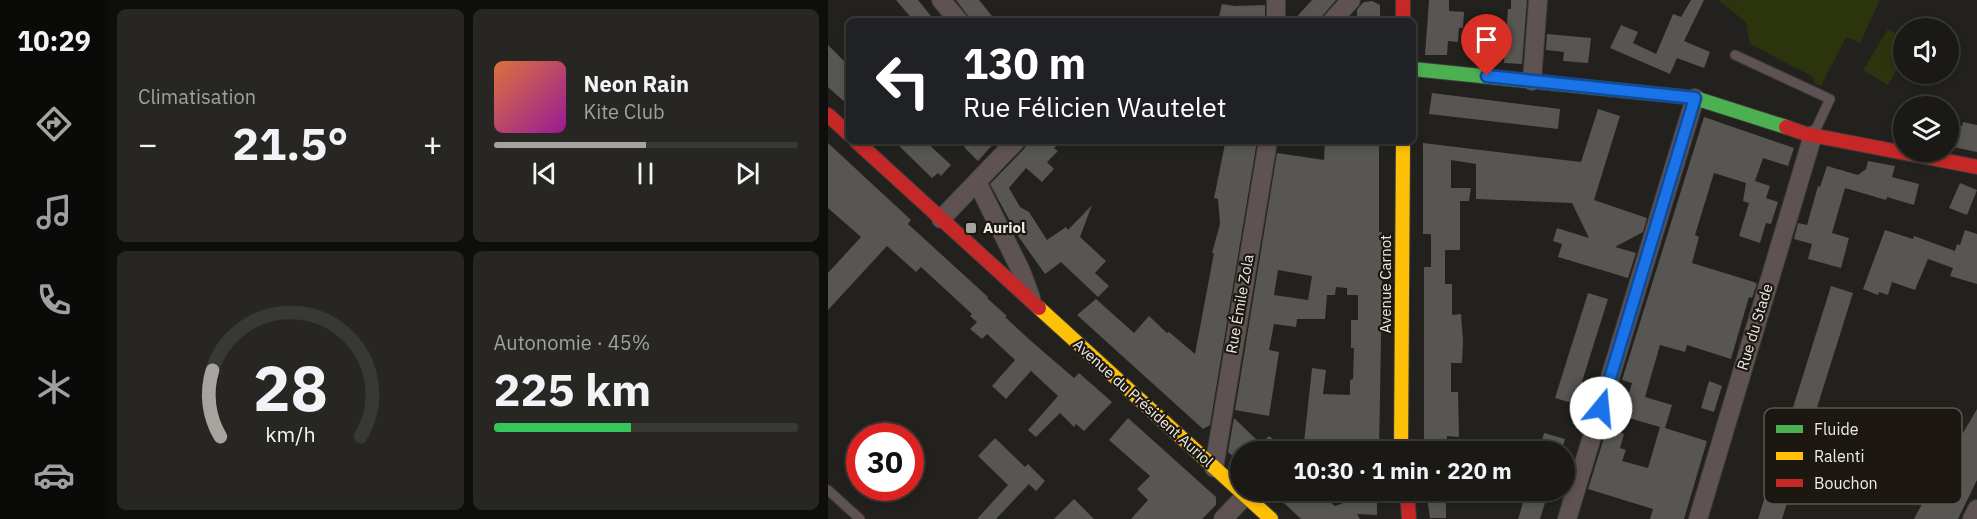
<!DOCTYPE html>
<html lang="fr">
<meta charset="utf-8">
<style>
:root{--surface:#1a1916;--page:#272623;--text:#f1f3f6;--muted:#9fa0a1;--line:#383835;--accent:#a5a49f}
body{margin:0;font-family:"IBM Plex Sans",sans-serif;background:var(--page);color:var(--text);height:100vh;display:flex;flex-direction:column;font-size:22px;white-space:nowrap}
*{box-sizing:border-box;margin:0}
p{font-size:20px;color:var(--muted)}
.icon{flex:none;width:33px;height:33px;fill:none;stroke:currentColor;stroke-width:2;stroke-linecap:round;stroke-linejoin:round}
.map{position:relative;flex:1;overflow:hidden}
.sheet{display:flex;flex-direction:column;gap:9px;padding:9px;background:#0e0e0c;width:720px}
.sheet>*{flex:none}
.banner{position:absolute;left:18px;top:18px;width:570px;height:126px;border-radius:9px;box-shadow:0 3px 9px #0003,0 0 0 2px var(--line);background:#202124;color:#fff;overflow:hidden}
.tools{position:absolute;left:1065px;top:18px;display:grid;gap:12px}
.tools a{display:grid;place-items:center;width:66px;height:66px;border-radius:50%;background:var(--surface);box-shadow:0 3px 9px #0003,0 0 0 2px var(--line);font-size:30px}
.speed{position:absolute;left:18px;top:423px;display:flex;gap:12px;font-size:30px;font-weight:700;text-align:center}
.speed>*{display:grid;place-content:center;width:78px;height:78px;border-radius:50%;background:var(--surface);box-shadow:0 3px 9px #0003,0 0 0 2px var(--line);line-height:1}
.speed .limit{border:9px solid #d22;background:#fff;color:#111}
.pin{position:absolute;display:grid;place-items:center;width:51px;height:51px;color:#fff;margin:-62px -26px;border-radius:50% 50% 50% 0;rotate:-45deg;box-shadow:0 0 6px #0007}
.pin .icon{rotate:45deg}
.me{position:absolute;width:66px;margin:-33px;rotate:17deg;stroke-linejoin:round;filter:drop-shadow(0 0 4px #0008)}
.turn{display:flex;align-items:center;gap:21px;height:126px;padding:0 18px;font-size:27px}
.turn .icon{width:78px;height:78px;stroke-width:2.5}
.turn b{display:block;font-size:42px;line-height:51px}
.big{font-size:45px;font-weight:700;line-height:1.1}
.sheet .widget{flex:1;display:flex;flex-direction:column;justify-content:center;gap:9px;min-width:0;padding:0 21px;border-radius:9px;background:var(--page)}
.sheet .dial{align-items:center;gap:0}
.dial svg{height:156px;overflow:visible;fill:none;stroke:var(--line);stroke-width:7;stroke-linecap:round;text-anchor:middle}
.dial text{fill:var(--text);stroke:none}
.song{display:flex;align-items:center;gap:18px}
.cover{width:72px;height:72px;border-radius:9px;background:linear-gradient(135deg,hsl(20 70% 55%),hsl(300 70% 35%))}
.played{height:6px;border-radius:3px;background:linear-gradient(90deg,var(--accent) 50%,var(--line) 50%)}
.keys{display:flex;justify-content:space-around;direction:ltr}
.heat{display:flex;justify-content:space-between;align-items:center;font-size:33px;direction:ltr}
.charge{height:9px;border-radius:4px;background:linear-gradient(90deg,#34c759 45%,var(--line) 0)}
.sheet .tiles{flex:1;display:grid;gap:9px;grid-template-columns:repeat(2,1fr)}
.trip{position:absolute;left:402px;top:441px;width:345px;height:60px;border-radius:30px;background:var(--surface);box-shadow:0 3px 9px #0003,0 0 0 2px var(--line);font-weight:700;line-height:60px;text-align:center}
main{display:flex;flex:1;min-height:0}
.dock{display:flex;flex-direction:column;width:108px;justify-content:space-around;align-items:center;background:#0a0a09;color:var(--muted)}
.dock .icon{width:42px;height:42px}
.dock .selected{color:var(--accent)}
.dock b{font-size:27px;color:var(--text)}
.map>svg:first-child{display:block}
</style>
<main>
<nav class="dock">
<b>10:29</b>
<svg class="icon selected" aria-label="directions" viewBox="0 0 24 24"><path d="M12 3l9 9-9 9-9-9zM9 14v-3h6M13 9l2 2-2 2"/></svg>
<svg class="icon" aria-label="music" viewBox="0 0 24 24"><path d="M9 18V5l10-2v13"/><circle cx="6" cy="18" r="3"/><circle cx="16" cy="16" r="3"/></svg>
<svg class="icon" aria-label="phone" viewBox="0 0 24 24"><path d="M5 4h4l2 5-3 2q2 4 5 5l2-3 5 2v4C11 20 4 13 5 4z"/></svg>
<svg class="icon" aria-label="climate" viewBox="0 0 24 24"><path d="M12 3v18M4 7l16 10M4 17L20 7"/></svg>
<svg class="icon" aria-label="car" viewBox="0 0 24 24"><path d="M5 17H2v-5l4-1 3-4h7l3 4 3 1v5h-3M9 17h6M6 11h13"/><circle cx="7" cy="17" r="2"/><circle cx="17" cy="17" r="2"/></svg>
</nav>
<section class="sheet">
<div class="tiles">
<div class="widget"><p>Climatisation</p>
<div class="heat"><a>−</a><b class="big">21.5°</b><a>+</a></div>
</div>
<div class="widget">
<div class="song"><i class="cover"></i><div><b>Neon Rain</b><p>Kite Club</p></div></div>
<div class="played"></div>
<div class="keys"><svg class="icon" aria-label="previous" viewBox="0 0 24 24"><path d="M18 5L8 12l10 7zM5 5v14"/></svg><svg class="icon" aria-label="pause" viewBox="0 0 24 24"><path d="M8 5v14M16 5v14"/></svg><svg class="icon" aria-label="next" viewBox="0 0 24 24"><path d="M6 5l10 7-10 7zM19 5v14"/></svg></div>
</div>
<div class="widget dial"><svg viewBox="0 0 100 80">
<path d="M14 69A42 42 0 1 1 86 69"/>
<path d="M14 69A42 42 0 0 1 10 35" stroke="#a5a49f"/>
<text x="50" y="56" font-size="32" font-weight="700">28</text>
<text x="50" y="72" font-size="11">km/h</text>
</svg></div>
<div class="widget"><p>Autonomie · 45%</p><b class="big">225 km</b><div class="charge"></div></div>
</div>
</section>
<div class="map">
<svg width="1149" height="519" viewBox="0 0 1149 519">
<rect width="100%" height="100%" fill="#22211d"/>
<g fill="#2c340d">
<path d="M890,0H1052L1032,43L1018,37L993,86L986,83L985,77L922,44L918,22Z"/>
<path d="M1060,29L1076,38L1075,60L1060,85L1035,70Z"/>
</g>
<g fill="#575652" fill-rule="evenodd">
<path d="M68,0H90L107,21H86Z"/>
<path d="M128,0H151L168,21H144Z"/>
<path d="M484,0H508L490,21H465Z"/>
<path d="M601,0H621V11L636,12L635,28H631L630,42L620,41L619,55H597Z"/>
<path d="M683,0H699L694,64L676,63L680,9H683Z"/>
<path d="M863,0H876L856,41L882,52L876,68L849,58L842,74L782,48L793,25L810,32L805,43L828,54L845,14L853,17Z"/>
<path d="M544,1L552,5V21H529V10L532,6L536,2Z"/>
<path d="M394,4L407,6L437,5V21H390Z"/>
<path d="M719,34L763,38L760,63L735,61L736,52L718,50Z"/>
<path d="M0,45L21,66V106L0,87Z"/>
<path d="M604,93L732,109L730,129L601,114Z"/>
<path d="M770,109L792,116L766,200L819,218L815,232L787,247L808,253L800,278L730,257L734,244L725,241L729,228L761,238L744,203L648,199V164L623,160V188H643L641,201H632V250H617V284H624V315L633,314L635,341L634,363H623V392H630L631,437L619,436V449H616V452H596V267H603V234H595V143L753,162Z"/>
<path d="M876,117L966,148L960,166L935,158L927,181L942,186L938,198L950,202L943,224L938,223L932,243L911,236L921,203L915,201L918,183L886,173L867,235L871,237L864,263L926,282L929,284L924,298L921,297L903,359L859,345L857,352L832,345L817,397L844,405L837,428L879,441L856,519H822L825,509L760,489L779,428L796,434L792,448L798,450L794,461L820,468L832,427L794,416L804,383L794,380Z"/>
<path d="M1135,122L1149,125V152L1120,146V123L1134,126Z"/>
<path d="M66,141H97L123,165L113,176L110,173L104,178Z"/>
<path d="M142,141H168L150,161L136,147Z"/>
<path d="M201,141H234L226,148L230,151L219,162L226,169L214,182L198,168L181,188L192,207L201,212L219,240L238,227L240,230L264,205L252,237L278,261L267,273L281,286L270,297L233,262L217,274L190,236L162,184L196,149Z"/>
<path d="M407,141H429L382,425L375,429L249,315L268,299L306,333L321,316L339,333L341,332L367,354L386,253H384L392,224L390,199L386,198L397,144L406,146Z"/>
<path d="M497,141H551V232H554V282L551,452H475L484,368L498,370L495,394L522,395V380L525,379L526,348H523V320H530V295H519V288L508,287L507,295H499L497,319H469L468,327L446,324L441,350L451,352L441,416L407,410L449,153L496,160ZM450,270L484,276L480,300L446,295Z"/>
<path d="M0,143L83,220L80,224L160,297L159,298L179,316L177,317L203,341L246,378L251,373L284,402L256,431L248,424L246,427L232,413L208,437L200,430L230,396L203,371L178,399L164,386L187,360L159,334L154,339L142,329L149,322L142,316L144,314L93,267L88,272L59,246L0,310V273L33,237L0,208Z"/>
<path d="M1040,161L1067,166L1064,177L1091,184L1086,205L1059,197L1058,200L1017,188L1004,233L1021,238L1013,268L980,259L984,244L966,239L970,223L979,225L990,186L992,187L999,166L1030,175L1038,169Z"/>
<path d="M1132,183L1149,190L1139,215L1121,208Z"/>
<path d="M1057,230L1085,239L1086,236L1127,251L1129,244L1132,245L1137,230L1149,234V284L1122,276L1125,268L1100,259L1087,290L1064,282L1060,295L1051,292L1050,295L1035,289Z"/>
<path d="M1003,286L1025,293L954,519H930Z"/>
<path d="M760,293L780,299L747,404L727,398Z"/>
<path d="M881,381L894,386L886,412L873,408Z"/>
<path d="M1149,409V480L1130,519H1086L1101,491L1097,489L1102,476L1123,434L1132,438Z"/>
<path d="M300,418L388,497V505L374,519H303L320,500L309,489L322,476L281,440Z"/>
<path d="M406,418L433,444L441,436L461,452H412V463L400,452Z"/>
<path d="M716,433L737,439L733,452H711Z"/>
<path d="M167,438L197,467L200,464L217,481L208,491L201,484L168,519H149L180,485L150,456Z"/>
<path d="M442,490H488L507,506L521,501L522,490H549V515L529,514L532,519H473Z"/>
<path d="M598,490H618V518H602Z"/>
<path d="M699,490H721L712,519H690Z"/>
<path d="M246,499L266,519H226Z"/>
</g>
<g fill="none" stroke-linecap="round" stroke-linejoin="round">
<defs>
<g id="lane">
<path d="M907,55L1002,99L986,133"/>
<path d="M0,490L32,519"/>
</g>
<g id="street">
<path d="M113,0L131,21"/>
<path d="M448,0V21"/>
<path d="M504,21L523,0"/>
<path d="M704,81L710,0"/>
<path d="M149,182L193,271L203,298"/>
<path d="M113,219L188,141"/>
<path d="M386,468L440,141"/>
<path d="M395,519L417,496"/>
<path d="M739,519L867,98"/>
<path d="M870,519L985,135"/>
<path d="M1144,519L1149,509"/>
</g>
<path id="fast" d="M585,69L867,98L958,127"/>
<g id="slow">
<path d="M211,308L443,519"/>
<path d="M573,452L575,141"/>
</g>
<g id="jam">
<path d="M575,0V21"/>
<path d="M0,115L21,134"/>
<path d="M958,127L978,134L1149,167"/>
<path d="M28,141L211,308"/>
<path d="M579,490L581,519"/>
</g>
</defs>
<use href="#lane" stroke="#3d3c3a" stroke-width="11"/>
<use href="#street" stroke="#3d3c3a" stroke-width="20"/>
<use href="#fast" stroke="#3d3c3a" stroke-width="16"/>
<use href="#slow" stroke="#3d3c3a" stroke-width="16"/>
<use href="#jam" stroke="#3d3c3a" stroke-width="16"/>
<use href="#lane" stroke="#5f5253" stroke-width="9"/>
<use href="#street" stroke="#5f5253" stroke-width="18"/>
<use href="#fast" stroke="#4caf50" stroke-width="14"/>
<use href="#slow" stroke="#ffc107" stroke-width="14"/>
<use href="#jam" stroke="#c62828" stroke-width="14"/>
</g>
<g fill="none" stroke-linecap="round" stroke-linejoin="round">
<defs>
<path id="route" d="M659,76L867,98L773,408"/>
</defs>
<use href="#route" stroke="#114b97" stroke-width="15"/>
<use href="#route" stroke="#1a73e8" stroke-width="10"/>
</g>
<rect fill="#a5a49f" stroke="#1c1811" stroke-width="2" x="137" y="222" width="12" height="12" rx="3"/>
<g text-anchor="middle" stroke-width="4.5" stroke-linejoin="round" paint-order="stroke">
<g font-size="15" font-weight="bold" fill="#eceae5" stroke="#1c1811" text-anchor="start">
<text x="155" y="233">Auriol</text>
</g>
<g font-size="15" fill="#eceae5" stroke="#1c1811">
<text transform="translate(558 284) rotate(-90)" y="5">Avenue Carnot</text>
<text transform="translate(412 304) rotate(-80)" y="5">Rue Émile Zola</text>
<text transform="translate(927 327) rotate(-73)" y="5">Rue du Stade</text>
<text transform="translate(315 403) rotate(42)" y="5">Avenue du Président Auriol</text>
</g>
</g>
<rect x="936" y="408" width="198" height="96" rx="9" fill="#1c1811" stroke="#5a5751" stroke-width="1.5"/>
<rect x="948" y="425" width="27" height="8" fill="#4caf50"/>
<rect x="948" y="452" width="27" height="8" fill="#ffc107"/>
<rect x="948" y="479" width="27" height="8" fill="#c62828"/>
<g font-size="16" fill="#eceae5">
<text x="986" y="435">Fluide</text>
<text x="986" y="462">Ralenti</text>
<text x="986" y="489">Bouchon</text>
</g>
</svg>
<div class="tools">
<a><svg class="icon" aria-label="sound" viewBox="0 0 24 24"><path d="M4 9h4l5-4v14l-5-4H4zM17 9q2 3 0 6"/></svg></a>
<a><svg class="icon" aria-label="layers" viewBox="0 0 24 24"><path d="M12 4l9 5-9 5-9-5zM3 14l9 5 9-5"/></svg></a>
</div>
<div class="speed"><div class="limit">30</div></div>
<div class="pin" style="left:659px;top:76px;background:#d93025"><svg class="icon" aria-label="arrive" viewBox="0 0 24 24"><path d="M6 21V4h12l-3 4 3 4H6"/></svg></div>
<svg class="me" style="left:773px;top:408px" viewBox="-20 -20 40 40"><circle r="19" fill="#fff"/><path d="M0-13L10 11 0 6-10 11z" fill="#1a73e8"/></svg>
<div class="trip">10:30 · 1 min · 220 m</div>
<div class="banner">
<div class="turn"><svg class="icon" aria-label="left" viewBox="0 0 24 24"><path d="M17 20v-9H6M10 6l-5 5 5 5"/></svg><div><b>130 m</b>Rue Félicien Wautelet</div></div>
</div>
</div>
</main>
